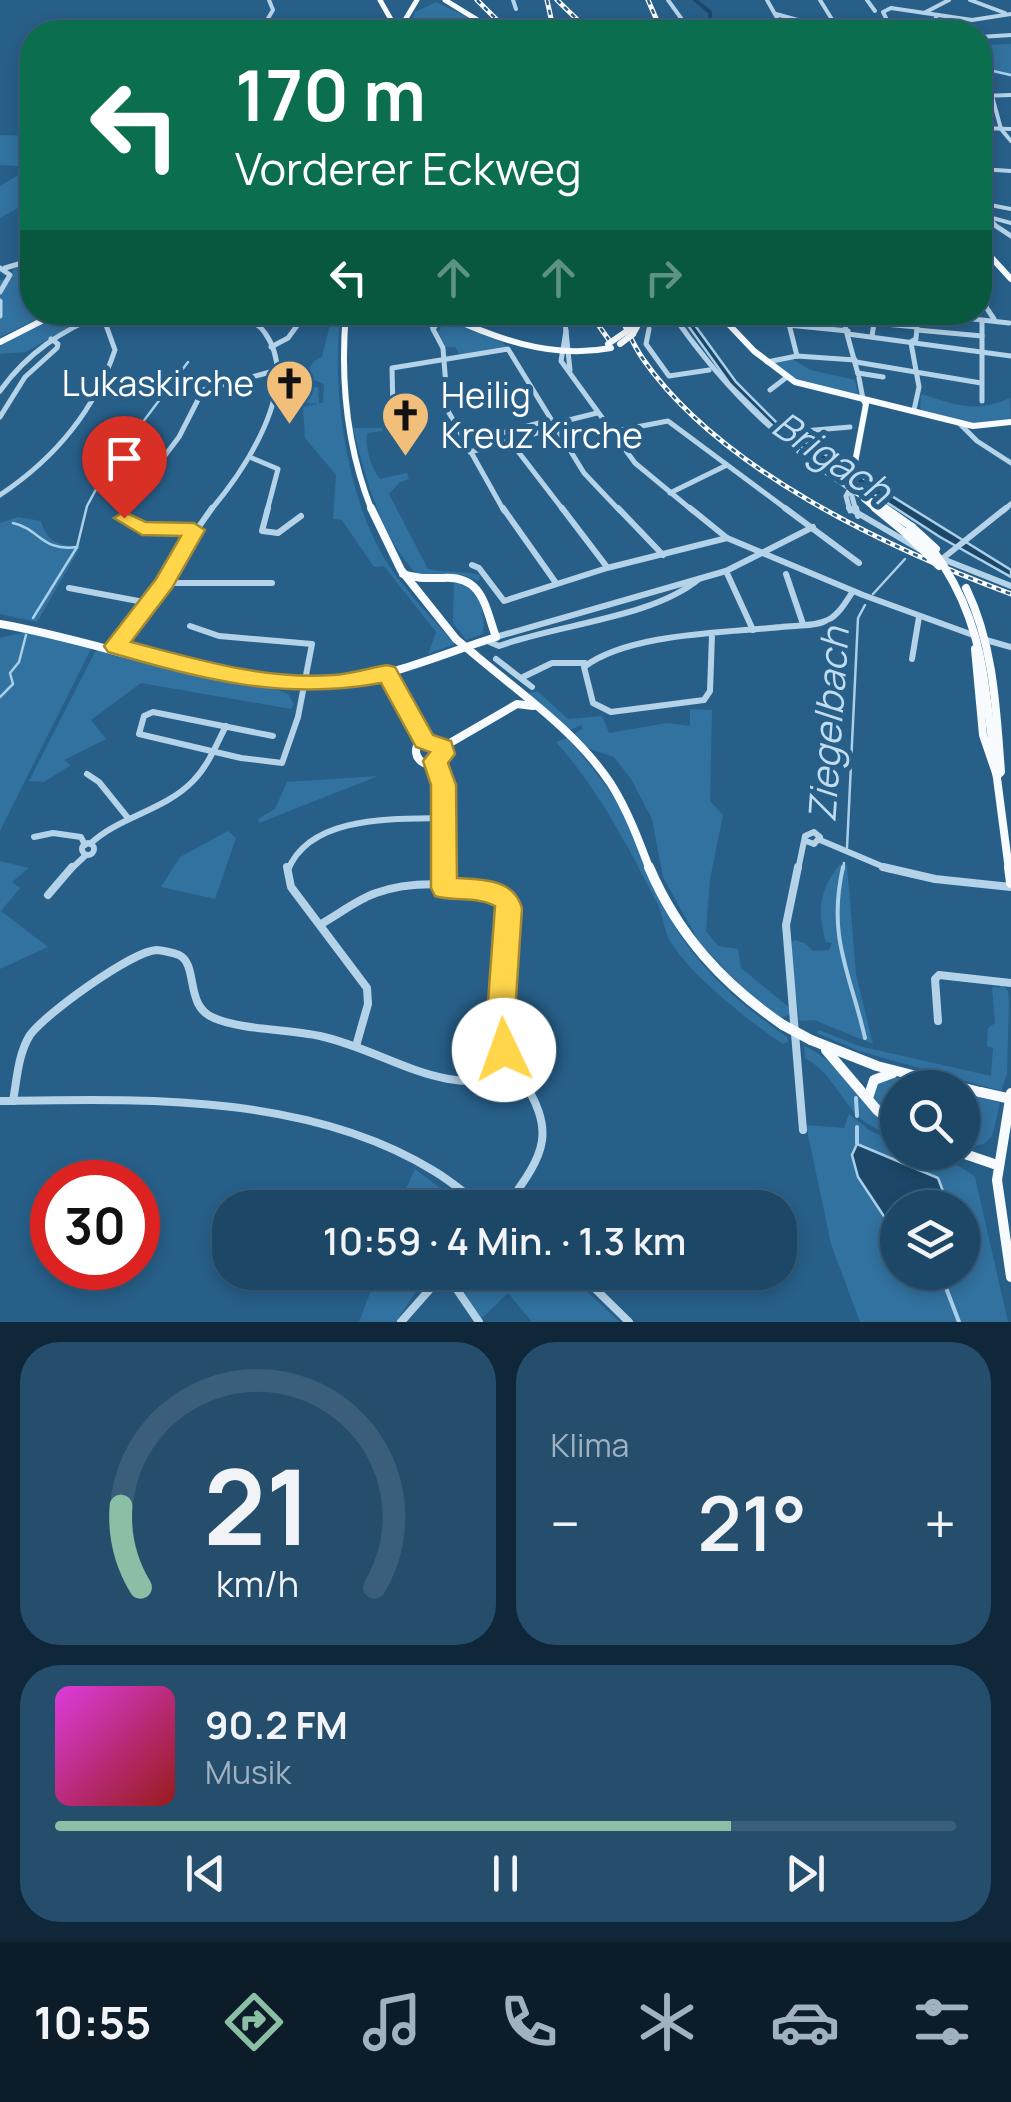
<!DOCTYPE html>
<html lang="de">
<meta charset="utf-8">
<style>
:root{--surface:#1d4767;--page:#254e6d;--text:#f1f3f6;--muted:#a0b2c0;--line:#3b5f7b;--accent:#8abfa5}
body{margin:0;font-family:Manrope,sans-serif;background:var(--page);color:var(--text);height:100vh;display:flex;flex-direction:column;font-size:38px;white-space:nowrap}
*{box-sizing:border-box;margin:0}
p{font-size:32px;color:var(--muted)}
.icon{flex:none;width:55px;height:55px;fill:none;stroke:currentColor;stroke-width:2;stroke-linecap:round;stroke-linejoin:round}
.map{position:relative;height:1322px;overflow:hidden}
.details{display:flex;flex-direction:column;gap:20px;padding:20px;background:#102739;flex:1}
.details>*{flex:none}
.top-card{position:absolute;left:20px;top:20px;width:972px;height:305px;border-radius:40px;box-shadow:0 5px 15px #0003,0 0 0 2px var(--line);background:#0b6e4f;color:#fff;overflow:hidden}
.tools{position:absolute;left:880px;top:1070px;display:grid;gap:20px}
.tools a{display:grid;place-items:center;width:100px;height:100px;border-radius:50%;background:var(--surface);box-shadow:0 5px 15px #0003,0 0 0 2px var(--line);font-size:50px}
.speed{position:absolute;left:30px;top:1160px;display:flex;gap:20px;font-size:50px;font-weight:700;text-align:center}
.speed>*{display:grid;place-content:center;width:130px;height:130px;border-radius:50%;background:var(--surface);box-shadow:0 5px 15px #0003,0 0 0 2px var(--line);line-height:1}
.speed .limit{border:15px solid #d22;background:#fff;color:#111}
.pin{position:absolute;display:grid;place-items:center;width:85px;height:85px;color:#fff;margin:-102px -42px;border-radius:50% 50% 50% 0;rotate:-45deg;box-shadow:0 0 10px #0007}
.pin .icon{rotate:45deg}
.me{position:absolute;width:110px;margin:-55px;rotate:357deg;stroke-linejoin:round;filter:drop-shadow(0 0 8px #0008)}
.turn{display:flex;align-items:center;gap:35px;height:210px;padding:0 50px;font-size:45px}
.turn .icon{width:130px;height:130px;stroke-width:2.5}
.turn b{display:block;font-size:70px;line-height:85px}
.lanes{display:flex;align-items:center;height:95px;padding:0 50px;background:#0003;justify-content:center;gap:50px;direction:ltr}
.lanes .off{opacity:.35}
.big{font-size:75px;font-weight:600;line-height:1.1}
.details .card{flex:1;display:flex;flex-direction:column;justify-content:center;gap:15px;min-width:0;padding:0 35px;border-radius:40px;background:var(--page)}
.details .dial{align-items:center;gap:0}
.dial svg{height:260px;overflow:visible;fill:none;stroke:var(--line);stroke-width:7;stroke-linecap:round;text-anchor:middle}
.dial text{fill:var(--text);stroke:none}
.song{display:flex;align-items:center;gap:30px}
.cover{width:120px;height:120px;border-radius:15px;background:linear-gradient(135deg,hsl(300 70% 55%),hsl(0 70% 35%))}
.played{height:10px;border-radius:5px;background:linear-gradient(90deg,var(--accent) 75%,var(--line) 75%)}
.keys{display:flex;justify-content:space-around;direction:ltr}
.heat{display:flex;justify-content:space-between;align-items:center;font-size:55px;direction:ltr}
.details .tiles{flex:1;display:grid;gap:20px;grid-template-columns:1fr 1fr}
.card:last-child{grid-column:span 2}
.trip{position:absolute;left:212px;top:1190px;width:585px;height:100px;border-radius:40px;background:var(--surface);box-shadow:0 5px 15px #0003,0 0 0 2px var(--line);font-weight:600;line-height:100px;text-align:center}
.menu{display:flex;height:160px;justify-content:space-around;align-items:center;background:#0c1c29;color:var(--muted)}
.menu .icon{width:70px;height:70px}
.menu .active{color:var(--accent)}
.menu b{font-size:45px;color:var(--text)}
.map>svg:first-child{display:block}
</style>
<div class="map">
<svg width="1011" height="1322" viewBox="0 0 1011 1322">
<rect width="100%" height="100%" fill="#275f89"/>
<g fill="#3272a0" fill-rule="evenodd">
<path d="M436,2L465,16L488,32H409L415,12Z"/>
<path d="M1011,44V77L980,70V45Z"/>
<path d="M0,135L32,136V200L0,218V186L32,167L0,165Z"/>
<path d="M32,264V312L50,313L0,337V280L12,279L13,269Z"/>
<path d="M61,313H94L26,352L0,354V344Z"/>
<path d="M333,313H341C330,387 347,504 390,567C409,595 433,619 455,644L428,654L436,632L384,566L374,567L342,520L333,519L336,475L305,438L303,407L318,404L307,403L306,388L318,387L319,403H323L324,384L304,376L314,361L322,357Z"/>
<path d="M452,323L503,342L506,347L461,356L455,347H446L438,332L442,326Z"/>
<path d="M791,358L810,370L855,380L858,394L796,380L772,362Z"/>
<path d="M921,394C959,406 975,413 1010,398L1011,420L970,424L920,410Z"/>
<path d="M353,428H382L383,431L367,433C365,448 371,468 380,479L407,473L409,479L400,482L389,494L428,569C437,572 464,571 480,575L479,581L459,574H417C381,539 365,475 353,428Z"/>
<path d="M18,517L41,521C47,543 60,546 81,546L37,622L0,614V523Z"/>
<path d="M454,581C478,586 486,611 483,634L466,640L453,623Z"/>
<path d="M25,632L92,647L0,831V638Z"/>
<path d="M97,648L278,690L288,694L294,704L291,709L141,683L91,720L106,739L64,760L71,765L44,782L29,781Z"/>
<path d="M537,691L568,719L602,716L609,733L667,723L690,726V709L712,710L710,801L723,815L710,879L706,931L718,946L738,949L741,968L791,1009V1014L781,1018L754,1000L699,942L663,877L652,819L631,779L614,757L587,748L573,735L583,728L581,725L570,730L528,694Z"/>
<path d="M567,738C587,761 607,784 622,811C643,850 655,893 677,930C704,974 746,1009 787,1037L788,1042L783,1044C751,1023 689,974 670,941C664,930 663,916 658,905C629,848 599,790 556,742Z"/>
<path d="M378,776L259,823L258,819L275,809L287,782Z"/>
<path d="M228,831L236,838L215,899L161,887L180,857Z"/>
<path d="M0,861L29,868L12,882L20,888L1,911L48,947L0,969Z"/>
<path d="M840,864L847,865L856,974L873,1044L814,1020L799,1021L790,946L794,940L805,943L813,951L829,950L832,943L826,942C817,911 819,890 840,864Z"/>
<path d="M1001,984L1008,991L1009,1001L1007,1074L1001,1091L859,1051L817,1033L819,1030L859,1046L991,1076L993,1048L987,1046L988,1028L995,1023L992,987L1000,988Z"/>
<path d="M804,1046C847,1064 857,1110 897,1131V1138C882,1131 866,1126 855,1113C837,1093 830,1072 805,1058Z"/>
<path d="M895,1077L943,1087L898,1088L897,1123L872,1099L875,1083Z"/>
<path d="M963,1092L1000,1103L992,1136L984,1144L963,1148Z"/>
<path d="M849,1114L869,1130L897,1143L898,1152C926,1153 953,1159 975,1177L1008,1322H860L831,1244L806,1125L844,1128ZM858,1177L938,1178L949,1207L962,1208V1272H898L897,1236Z"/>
<path d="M415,1169L465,1207H425L406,1189Z"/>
<path d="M378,1272L415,1276L428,1273L396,1322H359Z"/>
<path d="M453,1273H566L620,1322H532L508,1293L481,1319Z"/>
</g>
<g fill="#1c4769" stroke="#a9cfe9" stroke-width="2.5">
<path d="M679,313H686L736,382L782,428L1011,570V577L940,537L780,433L730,384Z"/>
<path d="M857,1144L938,1178L949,1207L898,1208L897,1236L858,1177L852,1155Z"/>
</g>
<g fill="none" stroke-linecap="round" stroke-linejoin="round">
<g stroke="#a9cfe9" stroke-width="2.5">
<path d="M980,68L1011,75"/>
<path d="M13,523C40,529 42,552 77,547"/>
<path d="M873,594L905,559"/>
<path d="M33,618L77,547L87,506L106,471L188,362"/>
<path d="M0,697L13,684L10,673L19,662L26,635"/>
<path d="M847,848L858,618L865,605"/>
<path d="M843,870L844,863"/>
</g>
<g stroke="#a9cfe9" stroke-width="4">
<path d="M843,867C827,938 850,972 865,1038"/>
<path d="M856,1098L857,1116"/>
<path d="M857,1127V1143"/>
<path d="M940,1272L959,1322"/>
</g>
<path stroke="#1c4769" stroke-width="4" d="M695,0L710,12L711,32"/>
<g stroke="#b4d3e9" stroke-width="4">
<path d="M513,0L516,9"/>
<path d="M668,0L691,32"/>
<path d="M767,0L785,32"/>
<path d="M820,0L833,21L830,29"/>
<path d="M867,0L875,11"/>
<path d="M970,0L1005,13"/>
<path d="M924,13L949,0"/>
<path d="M776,14L830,29"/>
<path d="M937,15L932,28L943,32"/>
<path d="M260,32L273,10L269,0"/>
<path d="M355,32L356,26"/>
<path d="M893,32L883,12L891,8L972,20L1011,14"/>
<path d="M980,37L1011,35"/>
<path d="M980,96L1011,95"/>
<path d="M992,96L1001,129L1011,141"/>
<path d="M980,128L1011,129"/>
<path d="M980,169L1011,171"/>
<path d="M980,203L1011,209"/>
<path d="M985,216L1011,223"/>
<path d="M989,217L996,226"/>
</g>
<g stroke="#b4d3e9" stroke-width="5">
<path d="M993,224L1011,236"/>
<path d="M0,268L10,275L0,292"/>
<path d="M5,268L32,260"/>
<path d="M0,301V316"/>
<path d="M980,308L986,307L994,319"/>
<path d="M460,312L439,321L433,329L443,348L448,411L504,511"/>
<path d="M564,312L570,370"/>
<path d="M671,312C720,384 777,441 850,489"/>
<path d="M786,312L797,356"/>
<path d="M841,312L858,374"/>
<path d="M910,312L1009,323"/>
<path d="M424,313L433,328"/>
<path d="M982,321V401"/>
<path d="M788,325L848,331"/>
<path d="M649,329L646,344L669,376L709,370"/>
<path d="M917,330L982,336"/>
<path d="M566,331L561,361L635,463L693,511"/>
<path d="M848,334L1011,356"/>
<path d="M872,336L874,323L917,327L916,339L912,341"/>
<path d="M911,343L919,387L914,410"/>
<path d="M271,347L288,338L307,312"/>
<path d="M767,362L797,356L855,360"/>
<path d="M856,362L981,383"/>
<path d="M858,373L883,377"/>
<path d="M859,378L863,399"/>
<path d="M770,390L787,377"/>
<path d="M0,391C27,353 62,330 105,313"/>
<path d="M393,410L392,368L508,349L584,473L620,511"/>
<path d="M0,417L25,377L57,348L58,344L51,339"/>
<path d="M959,423L977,441L1011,463"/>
<path d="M553,424L597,413"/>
<path d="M610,432L668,421L789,511"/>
<path d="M805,434L808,442L836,459"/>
<path d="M778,439L804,431L850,427"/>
<path d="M510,441L564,511"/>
<path d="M465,443L550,420"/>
<path d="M470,452L555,428"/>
<path d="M252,458L278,469L267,511"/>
<path d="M850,489L856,511"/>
<path d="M670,493L727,465"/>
<path d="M0,495C54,459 94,412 115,350L102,314"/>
<path d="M123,511L179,437L203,390L274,371"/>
<path d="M210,511C243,472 303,386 265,333C258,322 243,317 232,312"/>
<path d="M850,511L846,496L850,489"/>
<path d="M1003,511L1011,504"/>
</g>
<g stroke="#b4d3e9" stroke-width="6">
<path d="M123,508L124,518L142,528L195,530"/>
<path d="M268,508L262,531L278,533L301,516"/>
<path d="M503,508L556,583"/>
<path d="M562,508L607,567"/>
<path d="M618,508L663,555"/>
<path d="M690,508L727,538L863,595L973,635"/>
<path d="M785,508L859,563"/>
<path d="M849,508L919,549"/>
<path d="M856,508L858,516"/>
<path d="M940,558L1011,586"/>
<path d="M942,559L1006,508"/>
<path d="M472,565L479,568L504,601L607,568L727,538"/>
<path d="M726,571L753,630"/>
<path d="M786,574L803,624"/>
<path d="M166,583H272"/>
<path d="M69,588L149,603"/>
<path d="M190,626L219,636L312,644L298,717L282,763L241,758L139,734L144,716L153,712L273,736"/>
<path d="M712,635L710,691L704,700L611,712L593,703L584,667C629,633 725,633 781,627C796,625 814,627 828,620C839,614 846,602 853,591"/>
<path d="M496,637L726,571L813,527"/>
<path d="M485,640L499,646C559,624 652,618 699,579"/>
<path d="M986,640L1011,647"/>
<path d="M115,646L212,508"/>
<path d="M496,659L532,687"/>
<path d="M912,659L919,617"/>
<path d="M521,678L552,663H585"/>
<path d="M435,761L444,785V870"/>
<path d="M87,774L99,782L128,818"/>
<path d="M34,837L53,833L81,837L85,845"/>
<path d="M820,840L891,870"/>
<circle cx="88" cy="849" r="6"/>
<path d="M90,844C120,816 164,811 193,781C208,766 216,745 226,726"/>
<path d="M70,870L86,855"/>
<path d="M288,870C310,815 394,819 443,818"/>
<path d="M798,870L805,836L814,832L820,837L814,844L806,841"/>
</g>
<g stroke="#b4d3e9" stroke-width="8">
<path d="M287,867L291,887L367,988L368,1004L356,1046"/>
<path d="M444,867V888"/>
<path d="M798,867L786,925L803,1130"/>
<path d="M883,867L935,879L1011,887"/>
<path d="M48,895L72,867"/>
<path d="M321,924C339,914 356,900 376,893C412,880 473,881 506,900L509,916C506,953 497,996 500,1032C501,1047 511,1062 519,1074C557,1132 546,1152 507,1205"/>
<path d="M938,1021L935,979L939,975L1011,983"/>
<path d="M0,1101C142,1099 308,1093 434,1171C451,1181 467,1195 483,1207"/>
<path d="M13,1101C17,1079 18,1054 30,1035C45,1014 131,952 156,950C161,950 174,953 179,955C199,965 184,1006 214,1018C242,1030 288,1029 320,1036C391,1052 442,1100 517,1073"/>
<path d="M483,1208L499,1202L509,1207"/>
<path d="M445,1272L479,1322"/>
<path d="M578,1272L629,1322"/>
<path d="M401,1322L445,1272"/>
</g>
<g stroke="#f7fbfe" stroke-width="5">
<path d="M380,0L398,32"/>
<path d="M445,0L497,32"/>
<path d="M404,32L405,20L417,0"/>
</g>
<g stroke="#f7fbfe" stroke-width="6">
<path d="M980,245L1011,279"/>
<path d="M346,312C340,381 346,446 372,511"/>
<path d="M437,312C494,337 548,360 611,348"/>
<path d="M717,312L754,351L795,382L973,426L1011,422"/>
<path d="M630,329L632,312"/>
<path d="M633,334L639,323L638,312"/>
<path d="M0,342L59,312"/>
<path d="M850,489L866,404L863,399"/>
<path d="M850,489L889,511"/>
<path d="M864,499L878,511"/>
</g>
<g stroke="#f7fbfe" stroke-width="8">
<path d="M371,508L401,570L456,639"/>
<path d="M875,508L903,531"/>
<path d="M885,508L912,527"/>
<path d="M908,532L933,550"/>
<path d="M966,588C994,646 996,708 1001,772L997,776"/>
<path d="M0,624C112,643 226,695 341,682C394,676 445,653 496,637C485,607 483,575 443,578C429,578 417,579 403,574"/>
<path d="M975,649L983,735L997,776"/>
<path d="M474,654C521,694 576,731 611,784C628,811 639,841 650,870"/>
<path d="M387,673L425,741"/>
<path d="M986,694L1009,870"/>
<circle cx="429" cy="751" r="13"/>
<path d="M443,747L517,704L533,706"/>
</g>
<g stroke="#f7fbfe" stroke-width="10">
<path d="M649,867C678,935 723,984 783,1025"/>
<path d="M1009,867L1011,883"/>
<path d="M811,1040L877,1066L980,1092"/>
<path d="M826,1050L877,1110L898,1127"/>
<path d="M1011,1093L997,1180L1011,1277"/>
<path d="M868,1098L874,1080L893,1073"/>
<path d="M959,1152L997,1165"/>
</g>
<defs>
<g id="rail">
<path d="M477,0L509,32"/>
<path d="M547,0L554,32"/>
<path d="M557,0L590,32"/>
<path d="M648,0L662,32"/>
<path d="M589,312L609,340"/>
<path d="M618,312C626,327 633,345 643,359C720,470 888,548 1011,594"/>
</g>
</defs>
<use href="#rail" stroke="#fff" stroke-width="5"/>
<use href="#rail" stroke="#275f89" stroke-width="2.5" stroke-dasharray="5" stroke-linecap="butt"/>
<g stroke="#f7fbfe" stroke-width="6">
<path d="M608,344L630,329"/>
<path d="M620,344L633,334"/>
</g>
<g stroke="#f7fbfe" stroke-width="8">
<path d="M912,527L936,549"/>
<path d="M903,531L939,566"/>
<path d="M933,550C965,594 980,640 986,694"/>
<path d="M456,639L474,654"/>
</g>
<g stroke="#f7fbfe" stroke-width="10">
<path d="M783,1025L811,1040"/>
<path d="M980,1092L1011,1099"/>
</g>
</g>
<path fill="#ffd54a" stroke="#a68a30" stroke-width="2.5" d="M124,512L146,522L194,523L205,530L172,588L131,642C196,659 264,680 333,675C351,674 369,668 387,665L395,667L433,735L451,741L455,754L448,763L456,785L457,878C483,880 513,878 522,908L514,1029L519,1050L515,1059L504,1063L494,1059L486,1029L495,906C477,896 454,902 435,896L431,888V785L423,761L430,752L416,747L381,683C283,701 201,679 108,652L104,646L108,641L156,579L181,536L142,535L114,518Z"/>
<defs>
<symbol id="church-pin" viewBox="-11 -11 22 30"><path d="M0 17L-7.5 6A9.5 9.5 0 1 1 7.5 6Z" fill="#f1bf7a" stroke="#275f89"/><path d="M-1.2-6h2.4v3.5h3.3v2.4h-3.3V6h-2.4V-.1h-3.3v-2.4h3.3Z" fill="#111"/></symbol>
</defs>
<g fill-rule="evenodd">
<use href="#church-pin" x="262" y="356" width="55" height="75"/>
<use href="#church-pin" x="378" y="388" width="55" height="75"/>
</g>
<g text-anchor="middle" stroke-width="10" stroke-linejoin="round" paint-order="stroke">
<g font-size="35" fill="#fff" stroke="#275f89" text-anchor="end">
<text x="254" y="396">Lukaskirche</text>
<text x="441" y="408" text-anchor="start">Heilig<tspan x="441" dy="40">Kreuz Kirche</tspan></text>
</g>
<g font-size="38" font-style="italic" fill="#c0dcf0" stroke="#275f89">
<text transform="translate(832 458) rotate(34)" y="13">Brigach</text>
<text transform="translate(829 725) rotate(-86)" y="13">Ziegelbach</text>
</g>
</g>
</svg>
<div class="tools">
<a><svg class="icon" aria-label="search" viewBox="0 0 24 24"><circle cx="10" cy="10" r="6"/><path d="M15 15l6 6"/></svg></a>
<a><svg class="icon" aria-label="layers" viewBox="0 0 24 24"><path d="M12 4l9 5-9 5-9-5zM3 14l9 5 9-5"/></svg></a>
</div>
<div class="speed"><div class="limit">30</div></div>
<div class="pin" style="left:124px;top:518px;background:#d93025"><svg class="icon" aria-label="arrive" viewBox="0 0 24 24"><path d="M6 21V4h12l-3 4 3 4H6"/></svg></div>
<svg class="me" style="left:504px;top:1050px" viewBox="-20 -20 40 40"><circle r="19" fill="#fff"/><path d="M0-13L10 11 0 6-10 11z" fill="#ffd54a"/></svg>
<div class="trip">10:59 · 4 Min. · 1.3 km</div>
<div class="top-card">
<div class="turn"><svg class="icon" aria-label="left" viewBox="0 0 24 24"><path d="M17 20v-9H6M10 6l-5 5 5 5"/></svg><div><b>170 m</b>Vorderer Eckweg</div></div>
<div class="lanes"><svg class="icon" aria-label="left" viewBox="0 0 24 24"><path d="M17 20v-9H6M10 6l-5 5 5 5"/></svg><svg class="icon off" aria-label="ahead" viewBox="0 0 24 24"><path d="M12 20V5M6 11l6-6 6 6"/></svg><svg class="icon off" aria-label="ahead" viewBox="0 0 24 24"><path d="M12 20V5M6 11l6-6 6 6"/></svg><svg class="icon off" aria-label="right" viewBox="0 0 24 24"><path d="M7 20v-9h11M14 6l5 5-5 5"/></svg></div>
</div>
</div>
<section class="details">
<div class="tiles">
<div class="card dial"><svg viewBox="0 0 100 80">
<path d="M14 69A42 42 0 1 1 86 69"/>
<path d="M14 69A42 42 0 0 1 8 44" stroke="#8abfa5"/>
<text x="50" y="56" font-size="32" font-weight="700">21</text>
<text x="50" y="72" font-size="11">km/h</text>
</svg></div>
<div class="card"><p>Klima</p>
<div class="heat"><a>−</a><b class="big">21°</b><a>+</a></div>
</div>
<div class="card">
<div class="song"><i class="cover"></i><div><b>90.2 FM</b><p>Musik</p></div></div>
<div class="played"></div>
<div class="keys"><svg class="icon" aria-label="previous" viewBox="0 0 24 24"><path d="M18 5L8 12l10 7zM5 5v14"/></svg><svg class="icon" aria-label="pause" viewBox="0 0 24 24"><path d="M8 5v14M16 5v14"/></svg><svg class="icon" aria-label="next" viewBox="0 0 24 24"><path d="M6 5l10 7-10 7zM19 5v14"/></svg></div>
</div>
</div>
</section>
<nav class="menu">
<b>10:55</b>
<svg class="icon active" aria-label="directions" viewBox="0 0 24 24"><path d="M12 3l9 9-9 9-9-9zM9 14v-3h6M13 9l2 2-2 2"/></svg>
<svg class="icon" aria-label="music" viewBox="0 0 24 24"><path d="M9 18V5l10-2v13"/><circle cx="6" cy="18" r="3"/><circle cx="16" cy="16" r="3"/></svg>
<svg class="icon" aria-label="phone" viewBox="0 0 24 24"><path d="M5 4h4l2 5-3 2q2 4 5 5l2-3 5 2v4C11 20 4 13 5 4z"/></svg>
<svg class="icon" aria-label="climate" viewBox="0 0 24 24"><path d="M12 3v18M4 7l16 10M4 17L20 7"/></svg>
<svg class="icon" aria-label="car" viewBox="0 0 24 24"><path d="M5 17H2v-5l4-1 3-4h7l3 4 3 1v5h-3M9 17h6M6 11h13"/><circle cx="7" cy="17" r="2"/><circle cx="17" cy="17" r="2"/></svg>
<svg class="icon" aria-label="filters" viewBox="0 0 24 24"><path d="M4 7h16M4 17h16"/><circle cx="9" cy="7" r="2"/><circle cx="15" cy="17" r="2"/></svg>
</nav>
